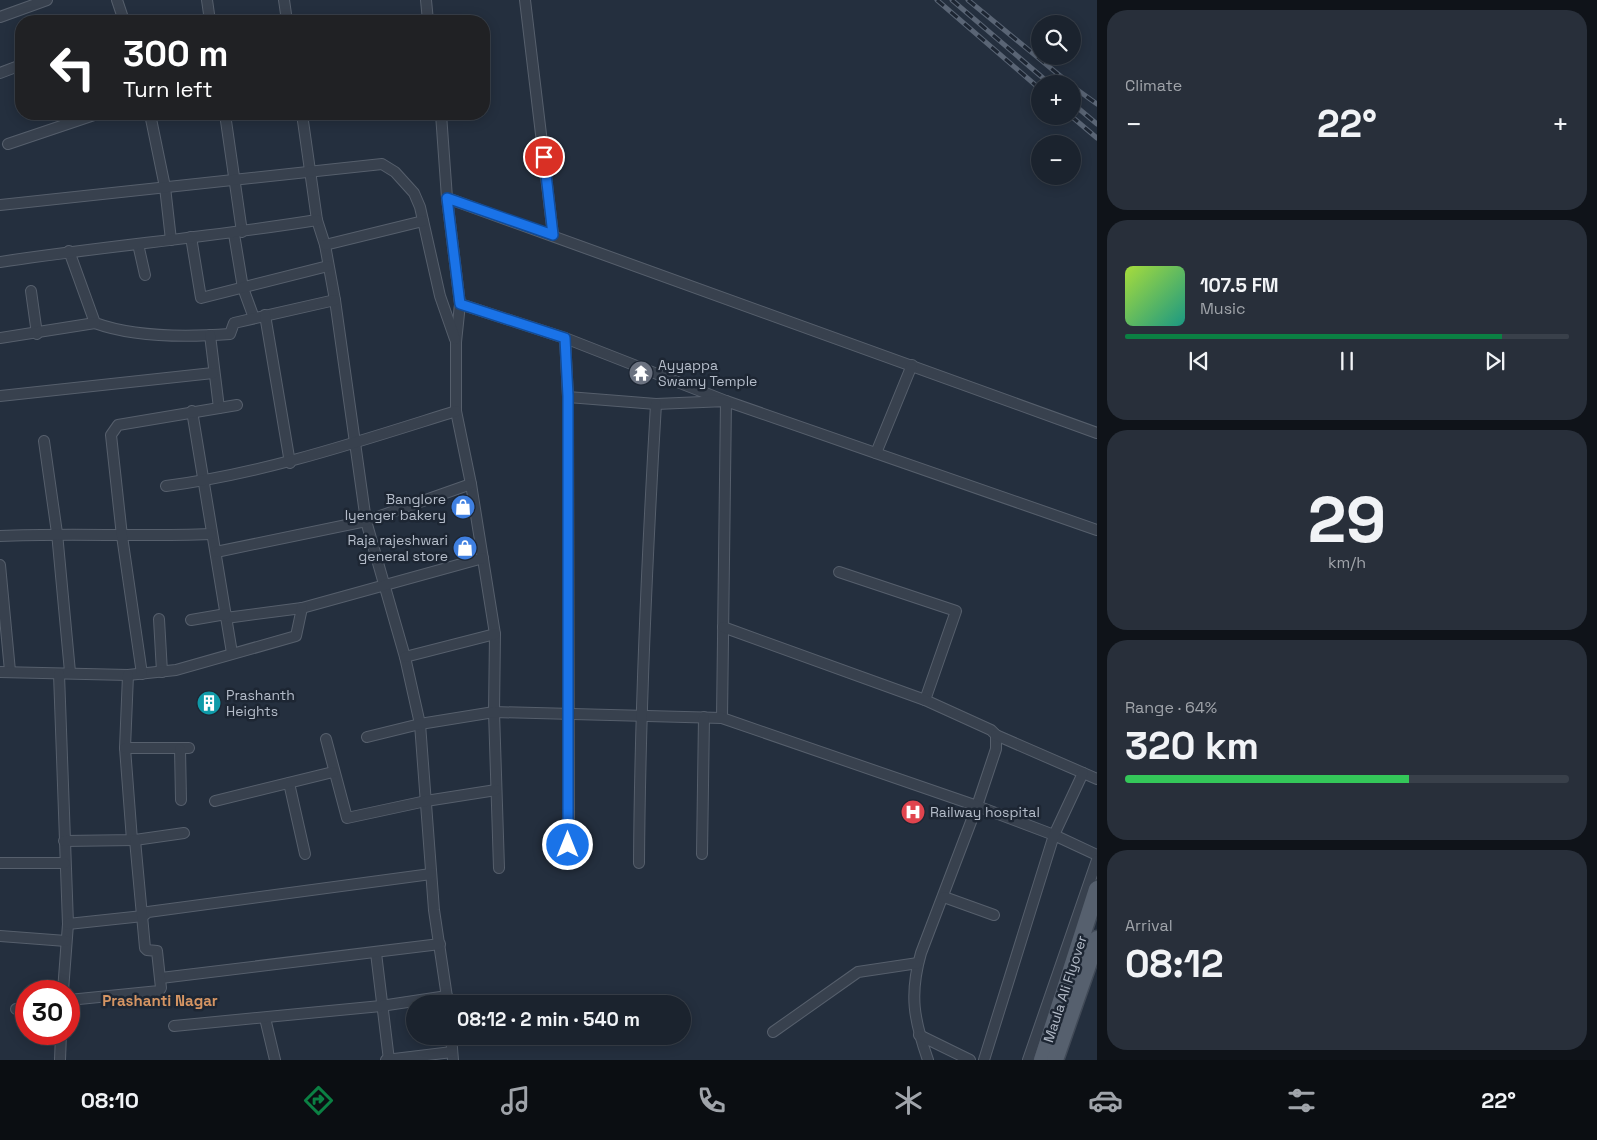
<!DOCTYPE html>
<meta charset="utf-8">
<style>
:root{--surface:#1b232e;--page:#282f3a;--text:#f1f3f6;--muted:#a0a4aa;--line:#39404a;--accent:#0b8043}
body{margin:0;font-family:"Space Grotesk",sans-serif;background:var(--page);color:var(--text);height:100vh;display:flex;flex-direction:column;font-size:19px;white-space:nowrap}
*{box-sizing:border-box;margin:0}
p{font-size:16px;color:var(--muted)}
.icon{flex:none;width:28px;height:28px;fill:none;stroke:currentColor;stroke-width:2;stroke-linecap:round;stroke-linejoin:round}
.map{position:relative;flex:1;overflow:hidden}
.sheet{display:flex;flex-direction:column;gap:10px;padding:10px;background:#0f1319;width:500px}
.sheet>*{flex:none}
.hud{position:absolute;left:15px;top:15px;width:475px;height:105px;border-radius:20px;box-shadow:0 2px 12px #0003,0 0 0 1px var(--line);background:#202124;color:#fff;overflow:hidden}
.tools{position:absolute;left:1031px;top:15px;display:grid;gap:10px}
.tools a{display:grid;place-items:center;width:50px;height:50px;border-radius:50%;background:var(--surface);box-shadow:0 2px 12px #0003,0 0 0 1px var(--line);font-size:25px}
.speed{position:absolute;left:15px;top:980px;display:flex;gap:10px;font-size:25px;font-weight:700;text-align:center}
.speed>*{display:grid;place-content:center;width:65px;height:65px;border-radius:50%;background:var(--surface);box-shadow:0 2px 12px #0003,0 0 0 1px var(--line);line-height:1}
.speed .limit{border:8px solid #d22;background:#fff;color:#111}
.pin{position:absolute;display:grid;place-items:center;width:42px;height:42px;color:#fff;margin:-21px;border:2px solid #fff;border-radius:50%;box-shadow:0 1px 5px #0007}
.me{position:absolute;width:55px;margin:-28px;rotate:0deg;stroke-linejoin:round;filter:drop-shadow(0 0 4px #0008)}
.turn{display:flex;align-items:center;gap:18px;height:105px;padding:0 25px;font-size:22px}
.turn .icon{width:65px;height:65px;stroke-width:2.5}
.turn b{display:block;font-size:35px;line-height:42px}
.big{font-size:38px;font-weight:700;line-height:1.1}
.sheet .widget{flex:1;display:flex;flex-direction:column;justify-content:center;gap:8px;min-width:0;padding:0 18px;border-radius:20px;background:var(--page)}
.sheet .dial{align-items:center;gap:0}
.dial b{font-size:65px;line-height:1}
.song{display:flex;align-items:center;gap:15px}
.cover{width:60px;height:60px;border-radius:8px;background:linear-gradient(135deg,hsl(80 70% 55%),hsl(170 70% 35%))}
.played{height:5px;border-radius:2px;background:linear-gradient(90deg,var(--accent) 85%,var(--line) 85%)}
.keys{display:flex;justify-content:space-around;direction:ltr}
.heat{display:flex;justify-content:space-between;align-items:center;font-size:28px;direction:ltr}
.charge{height:8px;border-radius:4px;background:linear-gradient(90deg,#34c759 64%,var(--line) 0)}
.trip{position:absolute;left:406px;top:995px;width:285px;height:50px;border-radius:25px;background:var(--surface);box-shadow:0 2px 12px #0003,0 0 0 1px var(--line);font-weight:700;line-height:50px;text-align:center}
.tabs{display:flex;height:80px;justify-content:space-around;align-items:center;background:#0b0e12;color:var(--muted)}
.tabs .icon{width:35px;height:35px}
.tabs .current{color:var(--accent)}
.tabs b{font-size:22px;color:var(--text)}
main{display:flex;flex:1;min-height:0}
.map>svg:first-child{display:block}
</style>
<main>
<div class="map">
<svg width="1097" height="1060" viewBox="0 0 1097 1060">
<rect width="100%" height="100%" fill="#242f3e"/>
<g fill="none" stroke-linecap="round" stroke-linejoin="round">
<defs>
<g id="minor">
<path d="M117,0L124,21"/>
<path d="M207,0L210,21"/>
<path d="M284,0L287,21"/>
<path d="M426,0L428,21"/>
<path d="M525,0L553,235"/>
<path d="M0,17L47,0"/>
<path d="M0,73L21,65"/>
<path d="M150,114L165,187L171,240"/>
<path d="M225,114L242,232"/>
<path d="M302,114L317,220L325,245L335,300L366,521L405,657L420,724L434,910L448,1004"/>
<path d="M441,114L447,198L460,304L456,342V411L471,484L495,634L494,712L499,868"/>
<path d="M8,144L97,114"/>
<path d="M447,198L1097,433"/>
<path d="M0,205L382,164L395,172L414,193L420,207L440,296L455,339"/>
<path d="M234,234L243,288L254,318"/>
<path d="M191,237L201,298L328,266"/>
<path d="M138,244L145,275"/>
<path d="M325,245L423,221"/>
<path d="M69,251L95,323C133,337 189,337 230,334L234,323L335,300"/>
<path d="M0,262C106,246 212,237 317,220"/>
<path d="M31,291L37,334"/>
<path d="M460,304L565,338L726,401L1097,530"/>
<path d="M265,315L290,463"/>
<path d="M210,335L219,408"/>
<path d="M0,338L95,323"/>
<path d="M565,338L568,397L569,863"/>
<path d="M0,396L213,373"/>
<path d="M568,397L656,404L726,401L722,718"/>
<path d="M192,411L232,653"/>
<path d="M44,441L57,533L70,672"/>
<path d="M876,453L912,365"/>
<path d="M166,486C266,473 360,441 456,411"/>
<path d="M0,536C71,533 141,537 211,534"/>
<path d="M216,552L366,521L471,484"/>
<path d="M0,565L10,671"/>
<path d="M839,572L956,611L925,700"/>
<path d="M226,618L302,608L483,558"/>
<path d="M159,619L162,672"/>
<path d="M191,620L226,614"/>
<path d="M723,627L925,700L991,730L996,735V749L977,806L921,953C909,995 914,1020 928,1060"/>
<path d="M405,657L495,634"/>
<path d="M0,672L128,675L176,670L296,636L302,608"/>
<path d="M59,674L68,924L63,991"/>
<path d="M142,674L122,536L111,435L118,425L237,405"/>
<path d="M128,675L125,748L132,840"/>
<path d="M996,735L1097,779"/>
<path d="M367,737L420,724L494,712L722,718L977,806L1054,835L1097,855"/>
<path d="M326,739L347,818L426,801L496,790"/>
<path d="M125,748H189"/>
<path d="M180,749L181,800"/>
<path d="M289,783L305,854"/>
<path d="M215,801L333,772"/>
<path d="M64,841L135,840L184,833"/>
<path d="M702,854L704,717"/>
<path d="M0,863H65"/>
<path d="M639,863C640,710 647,557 656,404"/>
<path d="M944,897L994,915"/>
<path d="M68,924L143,916L148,912L431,874"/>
<path d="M0,936L66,941"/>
<path d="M376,953L389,1060"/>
<path d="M161,978L440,944"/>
<path d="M69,1000L159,991L161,988L157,951L147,950L145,948L135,840"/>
<path d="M16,1009L26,1010"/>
<path d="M265,1018L275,1060"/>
<path d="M174,1026L381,1006L447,996"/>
<path d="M773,1032L858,972L918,963"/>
<path d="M919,1035L970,1060"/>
<path d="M451,1036L453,1060"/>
<path d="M60,1060L61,1034"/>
<path d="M386,1060L452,1052"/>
<path d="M984,1060L1054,835L1083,773"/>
<path d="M1028,1060L1097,860"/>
</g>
<g id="primary">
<path d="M1042,1060L1097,889"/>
<path d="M1055,1060L1097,939"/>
</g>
</defs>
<use href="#minor" stroke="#565f6c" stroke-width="12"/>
<use href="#primary" stroke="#414a57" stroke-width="19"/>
<use href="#minor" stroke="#38414e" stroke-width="10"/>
<use href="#primary" stroke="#56606e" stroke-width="16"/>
<defs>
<g id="rail">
<path d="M937,0L1040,89"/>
<path d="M952,0L1050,84"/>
<path d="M968,0L1070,84"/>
<path d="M1072,86L1097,104"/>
<path d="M1072,103L1097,124"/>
<path d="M1071,116L1097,138"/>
</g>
</defs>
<use href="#rail" stroke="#5a6575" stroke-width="5"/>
<use href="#rail" stroke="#1d2633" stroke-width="3" stroke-dasharray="9" stroke-linecap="butt"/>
</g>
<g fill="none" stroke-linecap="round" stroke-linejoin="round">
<defs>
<path id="route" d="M544,157L553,235L447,198L460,304L565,338L568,396V845"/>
</defs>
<use href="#route" stroke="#114b97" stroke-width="12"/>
<use href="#route" stroke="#1a73e8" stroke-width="9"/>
</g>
<defs>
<symbol id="temple-disc" viewBox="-11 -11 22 22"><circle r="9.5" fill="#6b7280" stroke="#1d2633"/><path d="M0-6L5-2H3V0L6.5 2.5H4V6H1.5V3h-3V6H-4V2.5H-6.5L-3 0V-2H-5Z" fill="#fff"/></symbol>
<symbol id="shop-disc" viewBox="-11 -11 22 22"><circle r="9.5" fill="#3f7fe0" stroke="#1d2633"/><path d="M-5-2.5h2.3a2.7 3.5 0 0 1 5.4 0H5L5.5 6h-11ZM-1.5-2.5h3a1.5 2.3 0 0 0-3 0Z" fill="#fff"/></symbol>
<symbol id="building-disc" viewBox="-11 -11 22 22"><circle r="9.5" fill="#0f9aa8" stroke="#1d2633"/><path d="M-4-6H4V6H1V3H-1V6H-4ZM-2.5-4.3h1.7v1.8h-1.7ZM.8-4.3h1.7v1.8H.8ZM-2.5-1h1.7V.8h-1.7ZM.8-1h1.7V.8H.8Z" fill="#fff"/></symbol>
<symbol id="hospital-disc" viewBox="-11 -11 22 22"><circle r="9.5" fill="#e0444e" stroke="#1d2633"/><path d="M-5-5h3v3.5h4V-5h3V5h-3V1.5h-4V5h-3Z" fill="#fff"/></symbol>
</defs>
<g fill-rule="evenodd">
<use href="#temple-disc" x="627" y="359" width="28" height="28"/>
<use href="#shop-disc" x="449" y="493" width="28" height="28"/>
<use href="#shop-disc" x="451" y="534" width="28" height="28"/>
<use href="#building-disc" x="195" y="689" width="28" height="28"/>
<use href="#hospital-disc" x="899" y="798" width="28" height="28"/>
</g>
<g text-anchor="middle" stroke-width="5" stroke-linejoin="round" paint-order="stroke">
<g font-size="14" fill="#b4bcc9" stroke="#1d2633" text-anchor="start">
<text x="658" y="370">Ayyappa<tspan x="658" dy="16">Swamy Temple</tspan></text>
<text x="446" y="504" text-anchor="end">Banglore<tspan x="446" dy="16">Iyenger bakery</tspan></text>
<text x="448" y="545" text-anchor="end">Raja rajeshwari<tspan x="448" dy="16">general store</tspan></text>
<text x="226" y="700">Prashanth<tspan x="226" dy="16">Heights</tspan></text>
<text x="930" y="817">Railway hospital</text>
</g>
<g font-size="14" fill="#b4bcc9" stroke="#1d2633">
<text transform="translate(1065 989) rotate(-72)" y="5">Maula Ali Flyover</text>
</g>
<g font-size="15" font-weight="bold" fill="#d59563" stroke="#1d2633">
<text x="160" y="1006">Prashanti Nagar</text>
</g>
</g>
</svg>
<div class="tools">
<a><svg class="icon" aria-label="search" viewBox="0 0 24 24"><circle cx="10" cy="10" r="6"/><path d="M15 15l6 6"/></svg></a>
<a>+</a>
<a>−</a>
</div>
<div class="speed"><div class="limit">30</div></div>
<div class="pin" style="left:544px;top:157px;background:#d93025"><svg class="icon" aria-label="arrive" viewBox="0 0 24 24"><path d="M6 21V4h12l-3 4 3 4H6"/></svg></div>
<svg class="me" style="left:568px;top:845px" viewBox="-20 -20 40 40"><circle r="17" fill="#1a73e8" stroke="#fff" stroke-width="3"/><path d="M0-11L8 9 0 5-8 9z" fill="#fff"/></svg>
<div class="trip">08:12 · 2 min · 540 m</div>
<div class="hud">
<div class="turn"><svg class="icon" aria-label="left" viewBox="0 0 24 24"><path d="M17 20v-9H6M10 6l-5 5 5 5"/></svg><div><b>300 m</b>Turn left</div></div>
</div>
</div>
<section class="sheet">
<div class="widget"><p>Climate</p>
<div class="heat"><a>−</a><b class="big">22°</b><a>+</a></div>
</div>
<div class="widget">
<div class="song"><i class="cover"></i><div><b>107.5 FM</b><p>Music</p></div></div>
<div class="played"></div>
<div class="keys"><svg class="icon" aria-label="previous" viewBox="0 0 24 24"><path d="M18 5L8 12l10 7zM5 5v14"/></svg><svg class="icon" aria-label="pause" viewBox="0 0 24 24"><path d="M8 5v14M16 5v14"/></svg><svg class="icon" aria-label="next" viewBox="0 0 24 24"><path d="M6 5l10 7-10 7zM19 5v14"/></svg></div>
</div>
<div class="widget dial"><b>29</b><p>km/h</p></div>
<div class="widget"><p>Range · 64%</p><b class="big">320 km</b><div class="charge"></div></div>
<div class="widget"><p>Arrival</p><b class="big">08:12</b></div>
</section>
</main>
<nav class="tabs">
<b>08:10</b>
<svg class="icon current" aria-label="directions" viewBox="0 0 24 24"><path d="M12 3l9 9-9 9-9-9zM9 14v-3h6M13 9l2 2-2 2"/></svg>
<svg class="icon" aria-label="music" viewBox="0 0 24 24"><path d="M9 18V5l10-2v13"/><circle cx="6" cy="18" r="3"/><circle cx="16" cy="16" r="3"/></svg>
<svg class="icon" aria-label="phone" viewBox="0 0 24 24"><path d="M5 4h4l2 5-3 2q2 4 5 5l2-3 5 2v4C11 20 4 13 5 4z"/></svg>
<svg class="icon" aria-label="climate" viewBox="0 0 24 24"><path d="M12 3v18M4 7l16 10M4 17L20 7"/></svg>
<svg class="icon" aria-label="car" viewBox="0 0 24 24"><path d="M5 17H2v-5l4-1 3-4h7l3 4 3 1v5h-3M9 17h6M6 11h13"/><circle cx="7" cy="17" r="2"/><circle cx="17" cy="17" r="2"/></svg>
<svg class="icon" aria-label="filters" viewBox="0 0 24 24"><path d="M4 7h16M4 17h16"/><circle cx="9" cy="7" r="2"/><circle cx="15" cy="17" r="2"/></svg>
<b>22°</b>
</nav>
